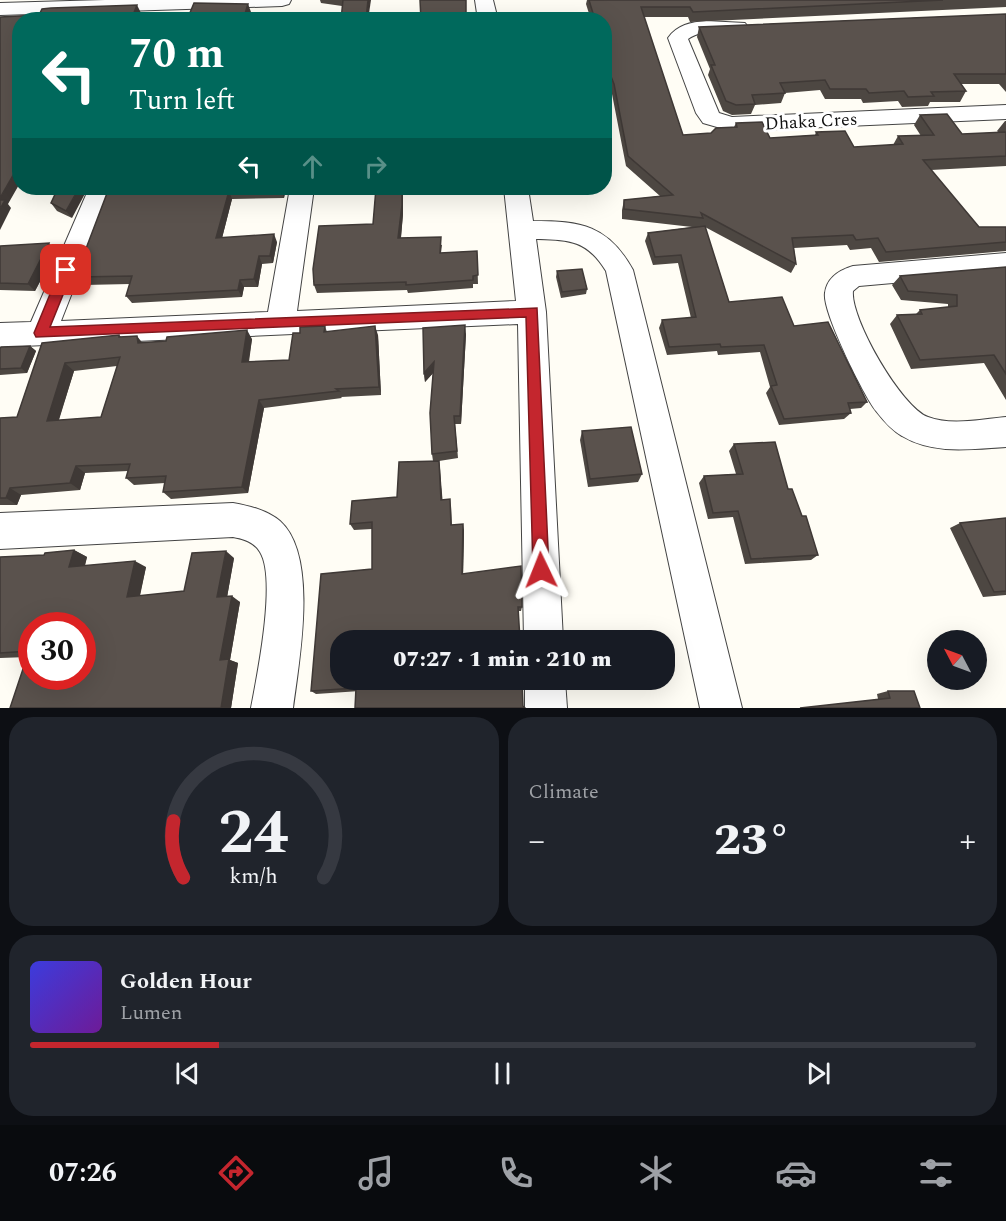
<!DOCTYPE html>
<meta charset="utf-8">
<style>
:root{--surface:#171b24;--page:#20242c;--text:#f1f3f6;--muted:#9ea1a6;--line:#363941;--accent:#c4262e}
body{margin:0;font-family:Spectral,serif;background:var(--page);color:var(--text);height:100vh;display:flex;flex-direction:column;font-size:22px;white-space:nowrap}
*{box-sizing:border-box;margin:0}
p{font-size:20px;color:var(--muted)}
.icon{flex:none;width:33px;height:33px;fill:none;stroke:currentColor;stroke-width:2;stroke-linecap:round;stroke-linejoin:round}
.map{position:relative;height:708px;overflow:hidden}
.sheet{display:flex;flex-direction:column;gap:9px;padding:9px;background:#0d0f14;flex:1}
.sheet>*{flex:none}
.guide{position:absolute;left:12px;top:12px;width:600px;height:183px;border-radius:24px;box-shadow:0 6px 24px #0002;background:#00695c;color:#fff;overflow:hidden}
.needle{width:39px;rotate:311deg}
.fabs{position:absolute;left:927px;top:630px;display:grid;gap:12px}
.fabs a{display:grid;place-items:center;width:60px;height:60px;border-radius:50%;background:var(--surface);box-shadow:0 6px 24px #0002;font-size:30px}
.speed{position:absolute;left:18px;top:612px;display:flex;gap:12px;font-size:30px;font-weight:700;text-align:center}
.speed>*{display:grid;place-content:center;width:78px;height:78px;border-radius:50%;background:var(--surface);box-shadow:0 6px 24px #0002;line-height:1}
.speed .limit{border:9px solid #d22;background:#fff;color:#111}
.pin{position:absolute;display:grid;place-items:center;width:51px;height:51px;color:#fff;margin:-26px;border-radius:12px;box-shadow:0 3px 9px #0006}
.me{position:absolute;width:66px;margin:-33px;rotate:358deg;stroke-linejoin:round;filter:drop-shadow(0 0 4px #0008)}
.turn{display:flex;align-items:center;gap:21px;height:126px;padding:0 18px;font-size:27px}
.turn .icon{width:78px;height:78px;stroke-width:2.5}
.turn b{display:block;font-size:42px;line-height:51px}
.lanes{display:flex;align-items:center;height:57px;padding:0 18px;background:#0003;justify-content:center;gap:30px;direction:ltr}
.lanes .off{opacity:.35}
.big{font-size:45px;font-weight:800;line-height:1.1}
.sheet .widget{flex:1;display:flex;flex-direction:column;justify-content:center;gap:9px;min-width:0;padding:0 21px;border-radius:24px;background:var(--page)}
.sheet .dial{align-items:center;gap:0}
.dial svg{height:156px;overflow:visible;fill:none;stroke:var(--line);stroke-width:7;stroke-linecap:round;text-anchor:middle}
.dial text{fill:var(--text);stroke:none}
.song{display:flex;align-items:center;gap:18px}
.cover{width:72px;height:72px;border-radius:9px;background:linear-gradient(135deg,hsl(240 70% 55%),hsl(280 70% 35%))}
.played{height:6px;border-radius:3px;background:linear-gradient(90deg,var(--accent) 20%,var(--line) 20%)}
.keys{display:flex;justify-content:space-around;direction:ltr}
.heat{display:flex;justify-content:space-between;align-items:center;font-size:33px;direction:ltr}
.sheet .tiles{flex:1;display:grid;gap:9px;grid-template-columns:1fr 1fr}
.widget:last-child{grid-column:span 2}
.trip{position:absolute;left:330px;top:630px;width:345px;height:60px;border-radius:24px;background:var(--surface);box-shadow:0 6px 24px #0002;font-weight:800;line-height:60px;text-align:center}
.tabs{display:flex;height:96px;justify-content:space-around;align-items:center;background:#090b0e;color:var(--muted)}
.tabs .icon{width:42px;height:42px}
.tabs .selected{color:var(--accent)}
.tabs b{font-size:27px;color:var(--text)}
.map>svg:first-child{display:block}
</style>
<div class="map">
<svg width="1006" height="708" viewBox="0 0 1006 708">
<rect width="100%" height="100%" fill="#fffdf5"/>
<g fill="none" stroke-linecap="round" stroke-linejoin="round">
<defs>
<g id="street">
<path d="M105,0H291L289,4L282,6L0,15V3Z"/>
<path d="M475,0H493L498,20H478Z"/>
<path d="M706,21L745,23L748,27L745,31C726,36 705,27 688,39L719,113L732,117L1006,105V119L731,131L703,123L696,113L668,38C677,25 691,22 706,21Z"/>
<path d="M89,188H113L61,321L268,312L290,188H314L297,311L516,301L504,188H528L533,221C581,221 608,225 633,270L742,708H700L606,271C587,240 570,240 536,239L546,312L563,640H524L518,324L0,347V323L31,322Z"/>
<path d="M1006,253V273L859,286L853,291C850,318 901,407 928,417C951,426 982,419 1006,417V447C971,449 934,455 902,436C891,430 883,420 876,411C863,394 822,311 825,293C827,277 840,270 853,266Z"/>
<path d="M233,503C249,506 267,510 280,521C319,556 299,661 293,708H251C257,676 277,579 260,552C254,542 244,539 233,537L0,549V513Z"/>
<path d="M525,680H565L567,708H525Z"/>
</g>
</defs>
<use href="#street" stroke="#444" stroke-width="2"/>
<use href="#street" fill="#fff" fill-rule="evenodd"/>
</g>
<g fill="#4d4742" fill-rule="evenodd">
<path d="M320,0H371L342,6L321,3Z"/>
<path d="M587,0H1006V7L690,22L688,17H644L683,135L711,133L734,127L736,123L770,138L815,135L816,132L854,147L893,145L898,136H921L914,125L920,115L962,134L999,133L997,131L1005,121H1006V166L931,170L979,227H1006V251L879,262L871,248L850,250L847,245L794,248L796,264L791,273L705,227L729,302L794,326L867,402L861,408L850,409L851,413L844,419L779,425L766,393L770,387L760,352L718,355L717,351L667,355L659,328L662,320L691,318L678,263L653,265L645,241L648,233L692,227L622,219V210L624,200L660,196L626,166L612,94L604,73V20H591L586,4Z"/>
<path d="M1006,14V92L999,84H961L966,91L960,102H930L928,106L902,107L898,101L863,103L861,99H825L820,90L785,93L781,103L755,105L751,114L732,115L723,111L708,75L710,69L697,37L699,27Z"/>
<path d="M58,188L72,218L57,211L51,203Z"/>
<path d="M109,188H286L284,198L232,199L222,238L277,242L273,263L262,264L258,287H244L242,297L132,303L126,296L130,284L84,285L78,277L81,270L79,267Z"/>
<path d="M376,188H403V214L401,238L442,245L441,253L477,251L478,284H473V288L408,293L407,290L317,293L314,285L373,224Z"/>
<path d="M0,246L56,251L35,291L0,290Z"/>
<path d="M1006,267V400L984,363L911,369L890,324L897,315L916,314L920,310L948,307V304L901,300L892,285L900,276Z"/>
<path d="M557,271L587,289L586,294L561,298L556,277Z"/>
<path d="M325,326L327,332L378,335L381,395L341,397L342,398L264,408L248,493L171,499L163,492L165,483L134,485L126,478L128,471L85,473L80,490L21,495L17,505H0V418L17,417L42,343L119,335L121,337L143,343L252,339L249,362L289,360L300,333ZM117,366L101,417L59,420L74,371Z"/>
<path d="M466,334L461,424H455L458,458L439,461L442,500L451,506L452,525L464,530L463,574L522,607L521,611H518L522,680L316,694L311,691L372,569V529L354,530L350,524L397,497L433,461L432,454L433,373L425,382L424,373Z"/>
<path d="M30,346L36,351L27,373L0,375V349Z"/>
<path d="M582,431L642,474L638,482L588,487L580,440Z"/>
<path d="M734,444L788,489L802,516L818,555L811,560L745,564L733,517L708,519L699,483L704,476L736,474L729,451Z"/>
<path d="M1006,518V596V595L983,597L950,528L960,523Z"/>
<path d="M74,550L87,557L85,566L146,567L140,596L184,591L234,558L227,597L240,602L230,660L238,663L231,708H10L28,657L0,658V557L44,555Z"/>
<path d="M888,691L920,708L878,699L877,694Z"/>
</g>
<g fill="#3f3936">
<path d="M368,0H371L368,20H366Z"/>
<path d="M248,4L251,12L248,20H243Z"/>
<path d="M137,5L141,13L138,20H131Z"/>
<path d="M20,163V183L8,204L11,208L0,230V198Z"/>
<path d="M79,188H88L72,218L66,211Z"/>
<path d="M281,188H286L284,198L281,190Z"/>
<path d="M402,188H403V214L400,247L398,238Z"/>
<path d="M229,191L232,199L220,246L216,238Z"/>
<path d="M274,234L277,242L273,263L270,256Z"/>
<path d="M49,243L56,251L35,291L28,284Z"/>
<path d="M259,256L262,264L258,287L254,279Z"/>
<path d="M240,280L244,287L242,297L238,290Z"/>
<path d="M465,325L466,334L461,424L460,416Z"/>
<path d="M375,326L378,335L381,395L379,387Z"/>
<path d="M247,330L252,339L247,370L242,362Z"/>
<path d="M137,336L144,345L138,343Z"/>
<path d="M30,346L36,351L27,373L21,368Z"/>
<path d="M434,362L435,371L425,382L424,373Z"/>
<path d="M65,363L74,371L56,428L47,421Z"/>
<path d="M259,400L264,408L248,493L242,487Z"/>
<path d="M439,461L440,468L443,506L441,500Z"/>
<path d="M76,466L85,473L80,490L70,483Z"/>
<path d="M10,488L21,495L17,505L6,498Z"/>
<path d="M463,524L464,530L463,579L462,574Z"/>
<path d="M74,550L87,557L82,574L69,567Z"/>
<path d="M226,551L234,558L226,603L217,597Z"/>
<path d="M135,561L146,567L138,603L127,597Z"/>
<path d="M232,596L240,602L230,660L238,663L231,708H221L220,660Z"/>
</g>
<g fill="#5a524d" stroke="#3f3936" stroke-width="1.5" fill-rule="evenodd">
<path d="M343,0H368L366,20H341Z"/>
<path d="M420,0H466V20H421Z"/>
<path d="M589,0H943L693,12L690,7H641L683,135L711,133L716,128L737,127L736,123L762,122L770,138L818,135L816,132L845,131L854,147L903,144L898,136L934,135L920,115L947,114L962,134L1006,132V156L923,160L979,227H1006V242L886,252L878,238L856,240L853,235L792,238L796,264L701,213L703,218L624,209V200L673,195L628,156L614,84L604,59V20H595Z"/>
<path d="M194,3L248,4L243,20H187Z"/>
<path d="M137,5L131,20H20V163L0,198V17L39,15L42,9L51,8Z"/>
<path d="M1006,14V74H954L966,91L931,92L934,96L908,97L904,91L869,93L866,89H830L825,80L780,83L785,93L752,95L755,104L736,105L726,101L711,65H715L699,27Z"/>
<path d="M317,17V20H275Z"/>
<path d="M58,188H79L66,211L51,203Z"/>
<path d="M109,188H281V190L229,191L216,238L274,234L270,256H259L254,279L240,280L238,290L126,296L132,276L78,277L82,267H79Z"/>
<path d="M376,188H402V205L398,238L441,237L440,253L477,251L478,275L473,276V280L406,285V282L314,285L313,269L319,226L373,224Z"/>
<path d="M0,200H5L0,209Z"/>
<path d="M705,226L729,302L782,297L794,326L828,322L867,402L848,403L851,413L784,419L771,386L777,385L764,345L721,347L720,344L669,347L662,320L696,317L681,255L655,257L648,233Z"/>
<path d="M49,243L28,284L0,283V246Z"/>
<path d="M1006,267V374L994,355L920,360L897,315L922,314L920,310L957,306V295L908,291L900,276Z"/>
<path d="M582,269L587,289L562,292L557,271Z"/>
<path d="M465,325L460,416H454L457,451L432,454L430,413L434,362L424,373L423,328Z"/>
<path d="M325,326L324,332L375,326L379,387L336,389L339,391L259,400L242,487L163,492L166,476L126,478L130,464L76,466L70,483L10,488L6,498H0V418L17,417L42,343L119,335V337L137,336L138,343L166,341L167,337L247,330L242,362L289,360L293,333H300V327ZM120,357L101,417L47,421L65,363Z"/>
<path d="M30,346L21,368L0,369V349L1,347Z"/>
<path d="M631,427L642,474L590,479L582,431Z"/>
<path d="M775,442L788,489H792L802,516H806L818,555L751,559L738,511L713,513L704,476L743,474L734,444Z"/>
<path d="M439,461L441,500L450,499L451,525L463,524L462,574L521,566L522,607H518L520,640H340V680H522L523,706L525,708H355L356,688L311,691L321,574L372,569V522L350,524L352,501L397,497L399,462Z"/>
<path d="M1006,518V591L994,592L960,523Z"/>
<path d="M74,550L69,567L135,561L127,597L184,591L192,553L226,551L217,597L232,596L220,660L229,659L221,708H10L29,651L0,653V557L44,555L45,553ZM32,626H82V676H32Z"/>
<path d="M888,691H914L920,708H800L890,698Z"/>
</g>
<path fill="#c4262e" stroke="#7f191e" stroke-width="1.5" d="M66,266L73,270L50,327L537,308L549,570L547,576L541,578L535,576L533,570L526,317L36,337L34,333L60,270Z"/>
<g text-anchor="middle" stroke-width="6" stroke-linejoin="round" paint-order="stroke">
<g font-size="18" fill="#111" stroke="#fff">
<text transform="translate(811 121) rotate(-3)" y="6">Dhaka Cres</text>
</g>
</g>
</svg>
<div class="fabs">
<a><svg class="needle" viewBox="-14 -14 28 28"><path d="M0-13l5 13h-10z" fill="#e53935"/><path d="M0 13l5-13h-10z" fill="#9ea1a6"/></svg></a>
</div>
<div class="speed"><div class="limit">30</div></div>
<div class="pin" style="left:66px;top:270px;background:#d93025"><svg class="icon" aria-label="arrive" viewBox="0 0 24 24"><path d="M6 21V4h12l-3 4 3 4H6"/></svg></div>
<svg class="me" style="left:541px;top:570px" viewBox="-20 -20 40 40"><path d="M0-17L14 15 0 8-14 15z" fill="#c4262e" stroke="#fff" stroke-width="4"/></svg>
<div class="trip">07:27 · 1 min · 210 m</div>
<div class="guide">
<div class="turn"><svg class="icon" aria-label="left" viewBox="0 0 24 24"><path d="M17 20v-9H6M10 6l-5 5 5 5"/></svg><div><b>70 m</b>Turn left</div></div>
<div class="lanes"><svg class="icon" aria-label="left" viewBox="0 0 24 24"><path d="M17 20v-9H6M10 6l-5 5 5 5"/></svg><svg class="icon off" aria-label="ahead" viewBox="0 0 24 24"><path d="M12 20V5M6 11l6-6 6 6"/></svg><svg class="icon off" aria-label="right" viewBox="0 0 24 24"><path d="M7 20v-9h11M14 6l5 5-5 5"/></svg></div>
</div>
</div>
<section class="sheet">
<div class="tiles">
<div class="widget dial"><svg viewBox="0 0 100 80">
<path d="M14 69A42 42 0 1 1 86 69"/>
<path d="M14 69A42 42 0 0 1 9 40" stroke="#c4262e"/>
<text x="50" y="56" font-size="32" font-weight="700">24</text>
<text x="50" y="72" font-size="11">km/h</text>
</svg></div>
<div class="widget"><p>Climate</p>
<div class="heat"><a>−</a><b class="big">23°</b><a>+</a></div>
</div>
<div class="widget">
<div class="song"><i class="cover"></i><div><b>Golden Hour</b><p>Lumen</p></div></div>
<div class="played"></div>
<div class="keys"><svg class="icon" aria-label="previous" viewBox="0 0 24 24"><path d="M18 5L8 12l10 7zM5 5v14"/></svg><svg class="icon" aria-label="pause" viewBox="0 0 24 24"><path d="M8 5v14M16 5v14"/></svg><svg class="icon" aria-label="next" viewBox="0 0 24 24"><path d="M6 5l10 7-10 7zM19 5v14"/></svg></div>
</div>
</div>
</section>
<nav class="tabs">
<b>07:26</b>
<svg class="icon selected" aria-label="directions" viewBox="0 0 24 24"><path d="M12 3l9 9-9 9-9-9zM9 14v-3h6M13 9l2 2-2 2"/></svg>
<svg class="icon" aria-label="music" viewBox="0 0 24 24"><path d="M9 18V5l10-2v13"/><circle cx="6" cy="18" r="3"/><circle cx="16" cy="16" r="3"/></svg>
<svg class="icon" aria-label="phone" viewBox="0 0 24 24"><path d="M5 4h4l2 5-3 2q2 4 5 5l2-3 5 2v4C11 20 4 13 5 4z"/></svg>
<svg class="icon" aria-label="climate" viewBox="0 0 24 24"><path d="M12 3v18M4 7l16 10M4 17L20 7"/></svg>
<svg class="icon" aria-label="car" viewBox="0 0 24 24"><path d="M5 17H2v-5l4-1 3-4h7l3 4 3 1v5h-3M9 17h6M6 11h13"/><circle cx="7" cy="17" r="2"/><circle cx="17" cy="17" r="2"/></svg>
<svg class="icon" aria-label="filters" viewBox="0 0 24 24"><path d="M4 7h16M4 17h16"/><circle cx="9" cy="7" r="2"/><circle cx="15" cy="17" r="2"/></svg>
</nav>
